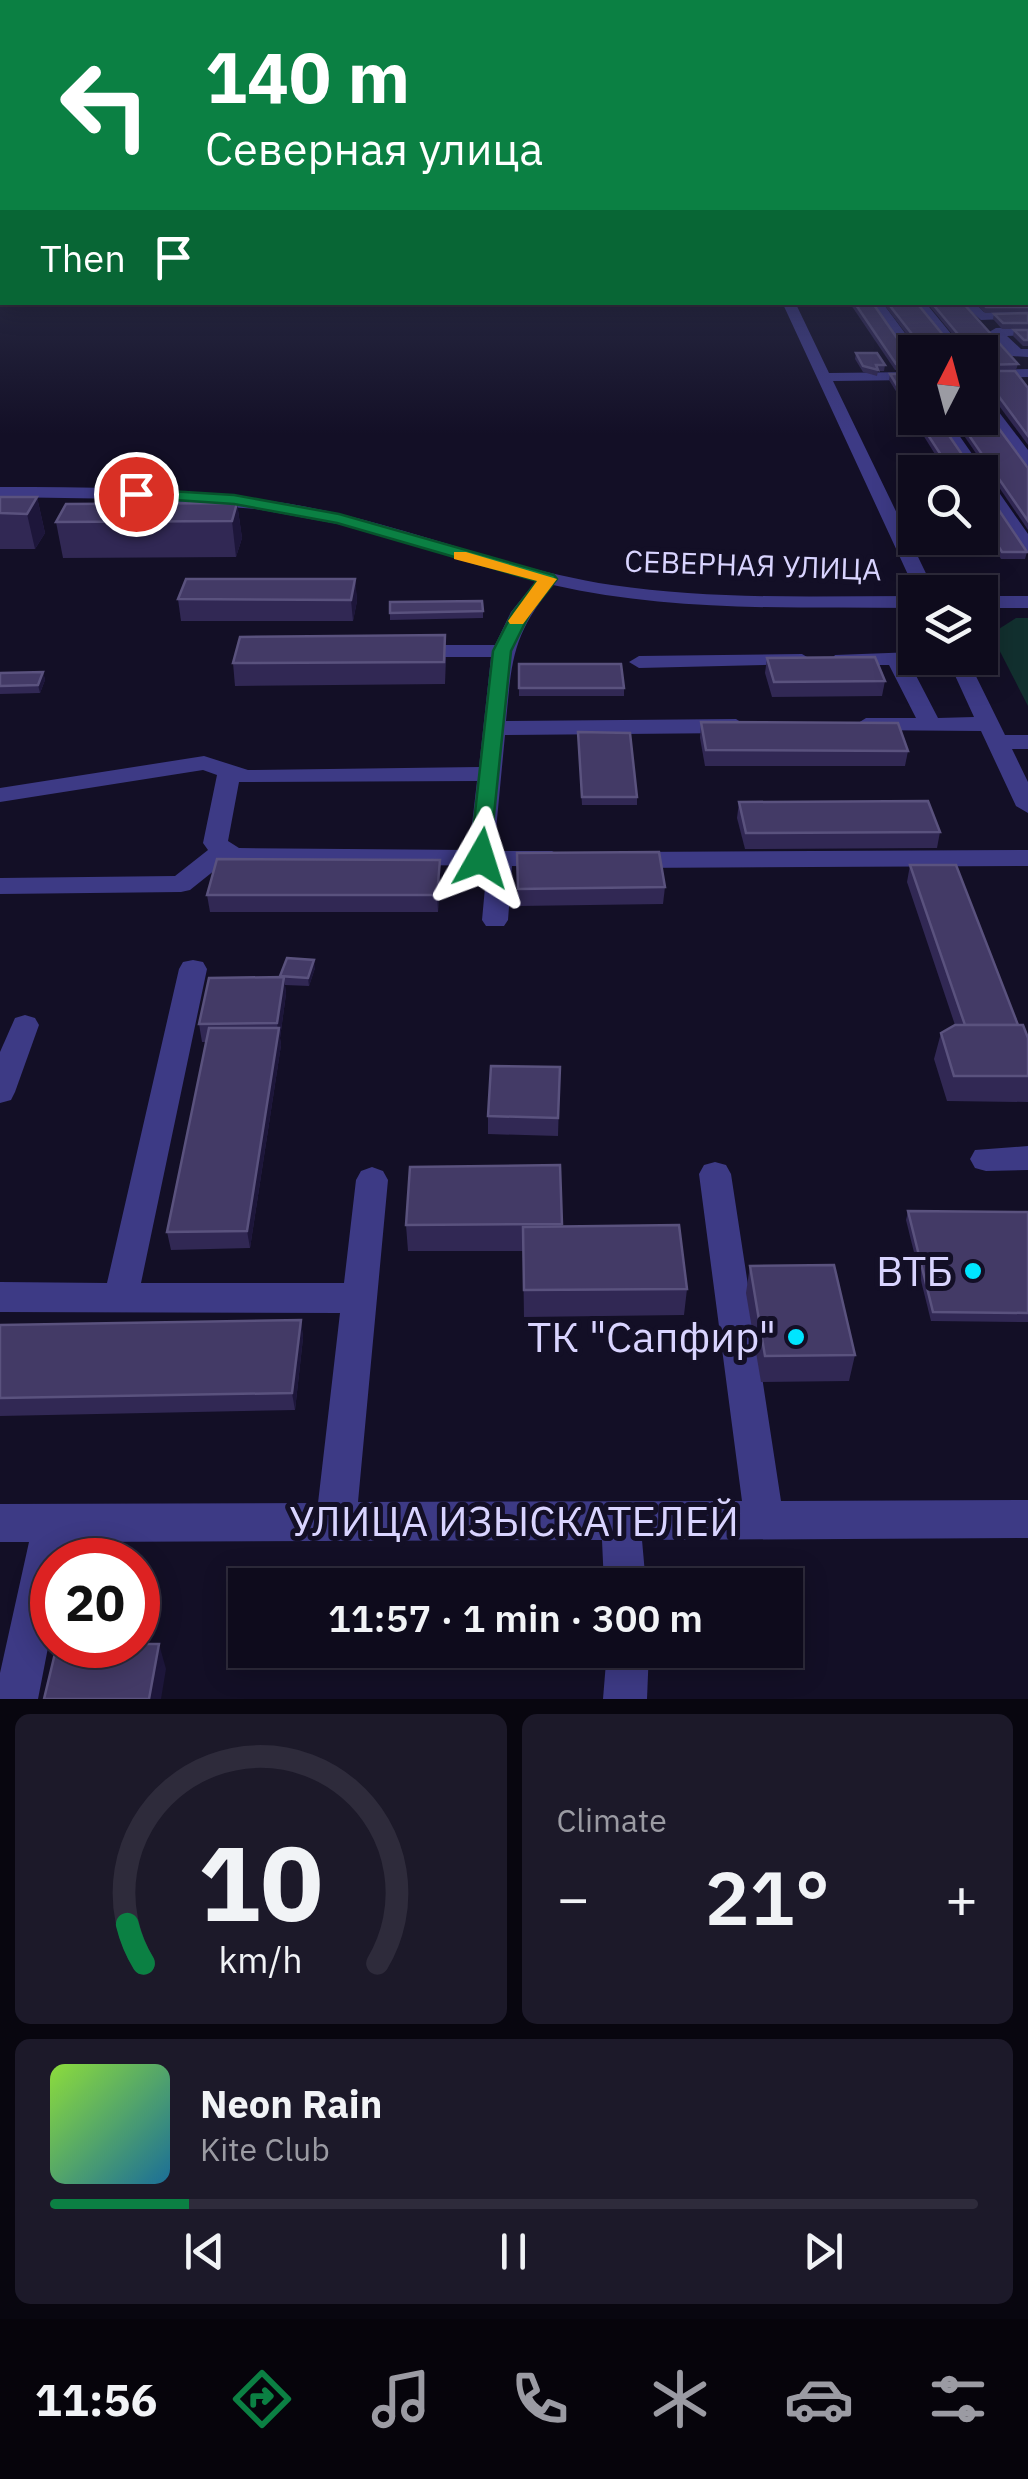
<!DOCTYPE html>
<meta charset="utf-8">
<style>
:root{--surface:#0e0b1c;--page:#1c1929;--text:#f1f3f6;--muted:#9b9ba3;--line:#2e2b3b;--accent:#0b8043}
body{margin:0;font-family:"IBM Plex Sans",sans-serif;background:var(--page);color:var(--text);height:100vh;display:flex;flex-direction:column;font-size:38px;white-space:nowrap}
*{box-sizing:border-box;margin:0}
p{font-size:32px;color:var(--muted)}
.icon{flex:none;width:55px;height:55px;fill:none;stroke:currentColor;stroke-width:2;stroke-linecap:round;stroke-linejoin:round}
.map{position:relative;height:1699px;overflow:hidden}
.drawer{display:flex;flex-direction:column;gap:15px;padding:15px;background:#08060f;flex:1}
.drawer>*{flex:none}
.guide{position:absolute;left:0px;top:0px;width:1030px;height:305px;box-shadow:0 5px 25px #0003,0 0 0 2px var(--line);background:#0b8043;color:#fff;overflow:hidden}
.needle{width:65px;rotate:6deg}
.controls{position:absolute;left:898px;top:335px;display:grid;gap:20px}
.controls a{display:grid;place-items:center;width:100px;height:100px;border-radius:0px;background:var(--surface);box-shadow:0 5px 25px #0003,0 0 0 2px var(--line);font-size:50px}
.speed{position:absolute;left:30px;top:1538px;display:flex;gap:20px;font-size:50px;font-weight:700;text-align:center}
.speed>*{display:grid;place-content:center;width:130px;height:130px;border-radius:50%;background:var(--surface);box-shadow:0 5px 25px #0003,0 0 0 2px var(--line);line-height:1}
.speed .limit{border:15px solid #d22;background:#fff;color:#111}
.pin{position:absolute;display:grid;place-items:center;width:85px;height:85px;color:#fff;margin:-42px;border:5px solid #fff;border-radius:50%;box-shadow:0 2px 10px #0007}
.me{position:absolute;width:110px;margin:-55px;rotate:6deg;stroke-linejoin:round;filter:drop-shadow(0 0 8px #0008)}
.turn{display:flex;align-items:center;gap:35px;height:210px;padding:0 40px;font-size:45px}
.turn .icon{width:130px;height:130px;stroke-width:2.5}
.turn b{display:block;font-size:70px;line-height:85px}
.then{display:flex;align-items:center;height:95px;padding:0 40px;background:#0003;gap:20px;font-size:38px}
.big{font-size:75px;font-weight:600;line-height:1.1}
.drawer .tile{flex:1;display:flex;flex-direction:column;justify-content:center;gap:15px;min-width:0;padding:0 35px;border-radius:15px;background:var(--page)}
.drawer .dial{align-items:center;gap:0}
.dial svg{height:260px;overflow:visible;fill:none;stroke:var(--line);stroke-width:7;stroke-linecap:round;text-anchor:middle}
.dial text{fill:var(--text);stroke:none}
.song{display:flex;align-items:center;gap:30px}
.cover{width:120px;height:120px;border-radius:15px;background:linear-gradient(135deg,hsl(90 70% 55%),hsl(200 70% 35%))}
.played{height:10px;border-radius:5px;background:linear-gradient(90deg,var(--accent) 15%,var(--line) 15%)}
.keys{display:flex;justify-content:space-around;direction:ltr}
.heat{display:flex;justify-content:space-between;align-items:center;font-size:55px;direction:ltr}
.drawer .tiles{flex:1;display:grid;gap:15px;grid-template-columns:1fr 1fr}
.tile:last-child{grid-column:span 2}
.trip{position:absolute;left:228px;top:1568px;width:575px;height:100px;border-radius:0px;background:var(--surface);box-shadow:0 5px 25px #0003,0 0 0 2px var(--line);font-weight:600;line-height:100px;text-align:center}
.dock{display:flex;height:160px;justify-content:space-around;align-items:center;background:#06040b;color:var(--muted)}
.dock .icon{width:70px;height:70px}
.dock .current{color:var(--accent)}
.dock b{font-size:45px;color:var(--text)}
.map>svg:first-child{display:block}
</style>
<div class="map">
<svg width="1028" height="1699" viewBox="0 0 1028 1699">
<rect width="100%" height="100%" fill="#130f26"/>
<path fill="#12302f" d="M1016,618H1028V706L991,634Z"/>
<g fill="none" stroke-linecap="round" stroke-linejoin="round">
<g fill="#3d3a85" fill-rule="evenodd">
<path d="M782,302H795L829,373L915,372V380L833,381L935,592H916Z"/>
<path d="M869,302H882L919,352H915V361L910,360Z"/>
<path d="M912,302H925L966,352H952Z"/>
<path d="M960,302H974L984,312H1023L1028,318L981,320Z"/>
<path d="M1028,327V335L1007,336L1021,349H1028V357L1012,356L989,332L996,328Z"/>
<path d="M1028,369V377L980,378V370Z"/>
<path d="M980,393L985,394L1028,450V466L1022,464L980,407Z"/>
<path d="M933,418H947L1028,534V552L1022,551L980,489V472H969Z"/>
<path d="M0,487C114,487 228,488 340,514C431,535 518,571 612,585C712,600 814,596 915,596V608C794,607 672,612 553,585C512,636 512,659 506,721L736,719L747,726L736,733L505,735L494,851H552L565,859L552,867L512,866L508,920L504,926H486L482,920L487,866L225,862L190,890L181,892L0,894V878L175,876L208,850L203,843L217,775L203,770L0,802V788L204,756L248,770L479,767L491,657H412L402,651L412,645H495L511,612L536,581L338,524L256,509L128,499L0,497ZM477,781L469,850L239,848L228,841L239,782Z"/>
<rect x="980" y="596" width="48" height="12"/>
<path d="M915,652V658H932L929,662L910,664L938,718L974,717L947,658H967L1005,735H1028V749H1012L1028,782V813L1016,806L981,731L858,730L855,725L866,718H916L889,665H842L835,663L832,659L835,655Z"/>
<path d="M802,654L812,660L809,664L639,668L629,662L639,656Z"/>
<path d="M1028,850V866L627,868L614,860L627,852Z"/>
<path d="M193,960L203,962L207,969L141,1283H344L356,1180L361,1171L372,1167L383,1171L388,1180L358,1502L742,1501L699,1174L704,1165L715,1162L726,1165L731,1174L781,1501L1028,1500V1538L642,1540L646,1585H604L602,1540L70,1542L66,1560H52V1627L38,1699H0V1673L29,1542H0V1504L318,1503L340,1313L0,1312V1282L107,1283L179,969L183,962Z"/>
<path d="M25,1015L35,1018L39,1025L15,1092L11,1100L0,1103V1052L15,1018Z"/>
<path d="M1028,1146V1170L986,1171L975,1168L970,1159L975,1150Z"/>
<path d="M607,1650H649L647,1699H603Z"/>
</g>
</g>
<g fill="#312854">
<path d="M1028,298V312L985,313L976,304V302H1028Z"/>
<path d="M849,302H872L915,362V370H895Z"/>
<path d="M882,302H916L957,352H920Z"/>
<path d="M926,302H962L1018,364L1016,370L982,371L980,368V352H967Z"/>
<path d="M1028,313V329H1002L993,319L994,314Z"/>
<path d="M1014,330H1028V346H1023L1013,336Z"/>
<path d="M856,353L885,365L884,371H878L877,376L863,372L855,359Z"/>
<path d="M980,371L1028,388V445L980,380Z"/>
<path d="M890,374L915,384V418H937L974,472H946L889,380Z"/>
<path d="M952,418H980L1028,468V530Z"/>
<path d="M980,482L1027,552L1025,559H1001L980,526Z"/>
<path d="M0,497H37L45,533L35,549H0Z"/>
<path d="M237,503L242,538L236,557L63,558L56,522Z"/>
<path d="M355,579L357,601L353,621H181L178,599Z"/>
<path d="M390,602L483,611V618L390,620Z"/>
<path d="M446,657L445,684L235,686L233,663Z"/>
<path d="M767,658L885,681L882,696L772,697L765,673Z"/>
<path d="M519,664L624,688V696H519Z"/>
<path d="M43,672L45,680L40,693L0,694V673Z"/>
<path d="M701,722L908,751L905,766H705L700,738Z"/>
<path d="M578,740L637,797V805H582Z"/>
<path d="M739,802L940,832L937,848L745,849L737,818Z"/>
<path d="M517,853L665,887L663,904L518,906Z"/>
<path d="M910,865L1018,1025L1028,1038V1102L947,1101L934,1059L941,1033L955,1025L907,882Z"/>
<path d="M440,877L438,912H210L207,895Z"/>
<path d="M315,968L309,986L285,985L286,994L280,1038L281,1045L250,1248L171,1250L167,1232L206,1042H202L199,1024L281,977Z"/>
<path d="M560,1067L558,1136L488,1134V1116Z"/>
<path d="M560,1165L562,1226L687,1289L684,1315L524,1317L523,1251H408L406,1225Z"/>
<path d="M908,1211L1028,1212V1322L931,1321L906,1220Z"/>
<path d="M750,1266L855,1355L849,1381L761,1382L746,1293Z"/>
<path d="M301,1320L303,1338L295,1410L0,1416V1325Z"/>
</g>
<g fill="#1d163a">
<path d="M37,497L45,533L35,549L27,514Z"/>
<path d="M237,503L242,538L236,557L232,521Z"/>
<path d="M355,579L357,601L353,621L351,600Z"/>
<path d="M43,672L45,680L40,693L38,685Z"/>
<path d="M440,860V877L438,912L437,895Z"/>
<path d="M314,960L315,968L309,986L308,978Z"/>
<path d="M284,977L286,994L280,1038L281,1045L250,1248L247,1231L278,1031L277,1023Z"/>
<path d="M301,1320L303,1338L295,1410L292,1393Z"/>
<path d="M159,1644L166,1669L161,1699H149Z"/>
</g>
<g fill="#433a66" stroke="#5a527e" stroke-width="2.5">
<path d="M1028,298V307H986L981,302H1028Z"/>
<path d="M854,302H872L915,364H896Z"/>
<path d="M887,302H916L957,352H926Z"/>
<path d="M931,302H962L1018,364L984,365L980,361V352H973Z"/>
<path d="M1028,313V323H1003L994,314Z"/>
<path d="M1014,330H1028V340H1024Z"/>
<path d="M856,353H877L885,365H876L878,370L863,366Z"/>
<path d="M980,371H1015L1028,388V436Z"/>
<path d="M890,374H909L915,384V415Z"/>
<path d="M980,403L1028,468V521L957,418H980Z"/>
<path d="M917,418H937L974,472H952Z"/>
<path d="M980,482L1027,552H1002L980,517Z"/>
<path d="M0,497H37L27,514L0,513Z"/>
<path d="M237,503L232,521L56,522L66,504Z"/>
<path d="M186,579H355L351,600L178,599Z"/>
<path d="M482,601L483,611L390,613V602Z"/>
<path d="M445,635L444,662L233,663L240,637Z"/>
<path d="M875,657L885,681L774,682L767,658Z"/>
<path d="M519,664H621L624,688H519Z"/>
<path d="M43,672L38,685L0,686V673Z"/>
<path d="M701,722L898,723L908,751L706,750Z"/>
<path d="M578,732L630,733L637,797H582Z"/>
<path d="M928,801L940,832L746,833L739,802Z"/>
<path d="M659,852L665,887L518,889L517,853Z"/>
<path d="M217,859L440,860L437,895H207Z"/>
<path d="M910,865H956L1018,1025H965Z"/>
<path d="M287,958L314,960L308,978L280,976Z"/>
<path d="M284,977L277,1023L199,1024L209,978Z"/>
<path d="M955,1025H1023L1028,1038V1076H954L941,1033Z"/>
<path d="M209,1028H279L247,1231L167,1232Z"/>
<path d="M491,1066L560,1067L558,1118L488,1116Z"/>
<path d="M560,1165L562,1224L406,1225L410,1167Z"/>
<path d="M908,1211L1028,1212V1313L933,1312Z"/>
<path d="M679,1225L687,1289L524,1290L523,1227Z"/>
<path d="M834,1265L855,1355L765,1356L750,1266Z"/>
<path d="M301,1320L292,1393L0,1398V1325Z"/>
<path d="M138,1644H159L149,1699H44L57,1645Z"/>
</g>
<linearGradient id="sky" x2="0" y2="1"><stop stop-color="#0a0815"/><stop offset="0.45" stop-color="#333752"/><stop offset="1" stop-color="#333752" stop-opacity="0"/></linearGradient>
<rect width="1028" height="435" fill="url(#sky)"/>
<path fill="#0b8043" stroke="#07532c" stroke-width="2.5" d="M136,489L234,495L339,514L554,575L557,579L530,613L511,651L489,863H473L470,858L493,651L513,612L537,581L337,523L234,504L131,497V491Z"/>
<path fill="#f59e0b" d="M454,552H466L557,579L523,624H510L508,621L537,581L454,559Z"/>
<g fill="#00e5ff" stroke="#130f26" stroke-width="4">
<circle cx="973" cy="1271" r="10"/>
<circle cx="796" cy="1337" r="10"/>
</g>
<g text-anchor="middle" stroke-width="10" stroke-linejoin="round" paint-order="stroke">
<g font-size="30" fill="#d9d4ff" stroke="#130f26">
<text transform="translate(753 566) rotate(2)" y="10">СЕВЕРНАЯ УЛИЦА</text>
</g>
<g font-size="42" fill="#d9d4ff" stroke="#130f26" text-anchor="end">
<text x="953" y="1286">ВТБ</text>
<text x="776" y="1352">ТК "Сапфир"</text>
</g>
<g font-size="42" fill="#d9d4ff" stroke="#130f26">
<text x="514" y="1536">УЛИЦА ИЗЫСКАТЕЛЕЙ</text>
</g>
</g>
</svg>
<div class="controls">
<a><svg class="needle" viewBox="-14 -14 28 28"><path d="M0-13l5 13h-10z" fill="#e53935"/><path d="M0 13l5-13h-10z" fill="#9b9ba3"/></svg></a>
<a><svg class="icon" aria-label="search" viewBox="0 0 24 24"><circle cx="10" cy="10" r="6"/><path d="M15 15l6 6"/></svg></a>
<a><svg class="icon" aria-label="layers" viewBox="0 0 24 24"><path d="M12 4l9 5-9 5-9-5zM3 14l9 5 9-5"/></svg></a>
</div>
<div class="speed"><div class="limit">20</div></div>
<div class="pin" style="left:136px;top:494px;background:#d93025"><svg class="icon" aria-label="arrive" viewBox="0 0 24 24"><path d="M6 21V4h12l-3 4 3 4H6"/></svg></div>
<svg class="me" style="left:481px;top:858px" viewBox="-20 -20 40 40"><path d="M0-17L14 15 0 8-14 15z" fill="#0b8043" stroke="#fff" stroke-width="4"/></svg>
<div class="trip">11:57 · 1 min · 300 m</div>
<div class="guide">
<div class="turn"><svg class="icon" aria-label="left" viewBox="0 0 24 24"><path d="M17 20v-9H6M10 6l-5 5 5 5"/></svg><div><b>140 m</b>Северная улица</div></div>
<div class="then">Then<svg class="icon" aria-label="arrive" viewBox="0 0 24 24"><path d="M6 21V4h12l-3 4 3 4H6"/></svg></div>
</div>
</div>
<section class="drawer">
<div class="tiles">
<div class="tile dial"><svg viewBox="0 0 100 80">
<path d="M14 69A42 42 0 1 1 86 69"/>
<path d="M14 69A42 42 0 0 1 9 57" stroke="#0b8043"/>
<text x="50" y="56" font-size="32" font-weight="700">10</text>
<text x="50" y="72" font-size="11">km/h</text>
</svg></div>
<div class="tile"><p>Climate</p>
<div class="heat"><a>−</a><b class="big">21°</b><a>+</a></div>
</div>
<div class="tile">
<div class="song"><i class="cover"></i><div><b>Neon Rain</b><p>Kite Club</p></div></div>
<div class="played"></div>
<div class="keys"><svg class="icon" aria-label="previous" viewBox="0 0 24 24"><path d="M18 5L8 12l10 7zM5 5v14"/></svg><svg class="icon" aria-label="pause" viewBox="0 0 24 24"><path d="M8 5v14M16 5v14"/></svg><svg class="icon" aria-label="next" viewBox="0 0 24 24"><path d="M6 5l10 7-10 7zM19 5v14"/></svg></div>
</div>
</div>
</section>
<nav class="dock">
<b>11:56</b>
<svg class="icon current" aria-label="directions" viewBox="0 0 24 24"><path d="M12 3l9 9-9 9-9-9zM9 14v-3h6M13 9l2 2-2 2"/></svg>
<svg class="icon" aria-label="music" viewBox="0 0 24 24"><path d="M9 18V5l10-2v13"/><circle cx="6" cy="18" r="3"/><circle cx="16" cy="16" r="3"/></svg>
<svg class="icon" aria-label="phone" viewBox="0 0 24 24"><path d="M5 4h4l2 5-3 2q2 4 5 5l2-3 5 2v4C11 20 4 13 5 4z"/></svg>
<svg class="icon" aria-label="climate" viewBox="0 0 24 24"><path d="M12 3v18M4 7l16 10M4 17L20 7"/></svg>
<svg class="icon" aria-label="car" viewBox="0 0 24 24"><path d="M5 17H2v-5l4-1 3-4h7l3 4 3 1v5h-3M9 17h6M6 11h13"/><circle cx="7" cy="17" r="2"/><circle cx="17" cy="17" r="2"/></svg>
<svg class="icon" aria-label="filters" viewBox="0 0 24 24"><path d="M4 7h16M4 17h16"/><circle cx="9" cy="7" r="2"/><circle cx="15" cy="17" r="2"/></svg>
</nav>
